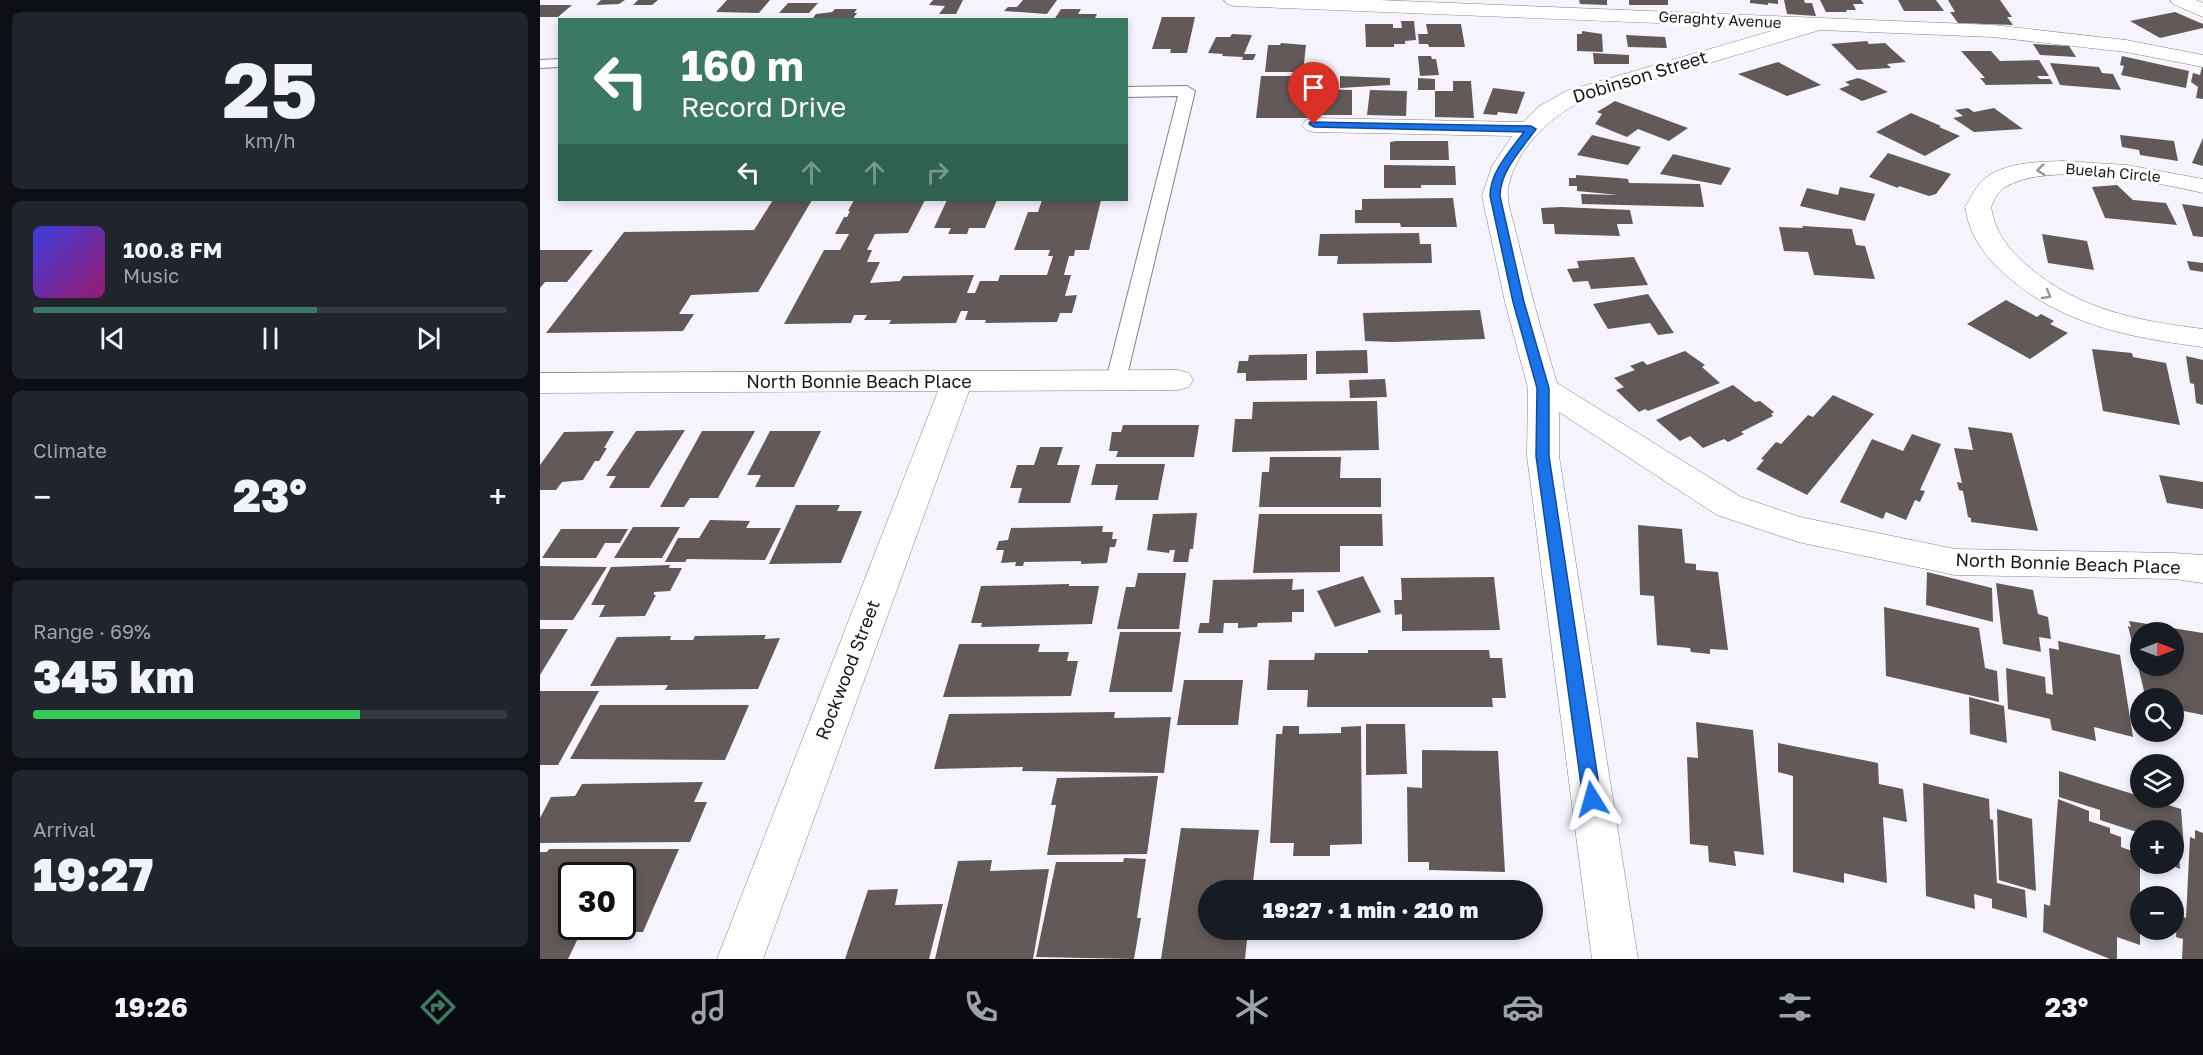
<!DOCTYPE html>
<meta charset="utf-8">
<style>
:root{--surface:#171b24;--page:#20242c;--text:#f1f3f6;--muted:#9ea1a6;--line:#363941;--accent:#3c7964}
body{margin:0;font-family:"Golos Text",sans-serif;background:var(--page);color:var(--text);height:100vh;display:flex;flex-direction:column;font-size:22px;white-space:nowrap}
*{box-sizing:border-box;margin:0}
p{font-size:20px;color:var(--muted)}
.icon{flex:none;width:33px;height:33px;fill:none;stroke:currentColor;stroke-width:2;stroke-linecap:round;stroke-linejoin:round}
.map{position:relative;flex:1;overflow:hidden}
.side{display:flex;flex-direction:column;gap:12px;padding:12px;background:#0d0f14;width:540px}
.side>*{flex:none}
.top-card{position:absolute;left:18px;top:18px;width:570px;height:183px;border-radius:0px;box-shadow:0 3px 9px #0003;background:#3c7964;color:#fff;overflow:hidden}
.needle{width:39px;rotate:90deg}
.tools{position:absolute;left:1590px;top:622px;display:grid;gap:12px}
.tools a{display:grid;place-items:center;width:54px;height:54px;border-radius:50%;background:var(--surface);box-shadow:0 3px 9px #0003;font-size:30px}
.speed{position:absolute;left:18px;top:862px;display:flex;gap:12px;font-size:30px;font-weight:700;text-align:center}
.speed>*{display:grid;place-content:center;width:78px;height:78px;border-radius:50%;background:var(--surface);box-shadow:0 3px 9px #0003;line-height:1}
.speed .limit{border:3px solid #111;border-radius:9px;background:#fff;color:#111}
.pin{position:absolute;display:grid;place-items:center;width:51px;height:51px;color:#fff;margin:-62px -26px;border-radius:50% 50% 50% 0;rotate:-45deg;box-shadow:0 0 6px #0007}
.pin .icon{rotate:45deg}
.me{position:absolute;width:66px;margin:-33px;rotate:352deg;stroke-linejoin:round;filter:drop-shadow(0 0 4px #0008)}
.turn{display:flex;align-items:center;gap:21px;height:126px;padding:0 24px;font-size:27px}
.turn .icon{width:78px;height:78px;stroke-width:2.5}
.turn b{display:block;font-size:42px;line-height:51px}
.lanes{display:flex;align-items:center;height:57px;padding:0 24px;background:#0003;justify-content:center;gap:30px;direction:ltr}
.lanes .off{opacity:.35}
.big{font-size:45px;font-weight:800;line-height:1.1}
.side .tile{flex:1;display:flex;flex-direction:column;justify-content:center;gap:9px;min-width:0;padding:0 21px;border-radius:9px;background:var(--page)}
.side .dial{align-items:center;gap:0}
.dial b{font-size:78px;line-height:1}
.song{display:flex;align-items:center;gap:18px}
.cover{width:72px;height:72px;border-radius:9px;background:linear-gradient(135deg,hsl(240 70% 55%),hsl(320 70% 35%))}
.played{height:6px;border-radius:3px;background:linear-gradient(90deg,var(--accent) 60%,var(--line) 60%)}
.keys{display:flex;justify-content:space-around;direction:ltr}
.heat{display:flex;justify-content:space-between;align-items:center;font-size:33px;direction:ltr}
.charge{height:9px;border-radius:4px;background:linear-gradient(90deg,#34c759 69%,var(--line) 0)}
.trip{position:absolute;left:658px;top:880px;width:345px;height:60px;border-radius:30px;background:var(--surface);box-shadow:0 3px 9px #0003;font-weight:800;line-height:60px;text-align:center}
.tabs{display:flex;height:96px;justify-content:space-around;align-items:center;background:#090b0e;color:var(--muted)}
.tabs .icon{width:42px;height:42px}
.tabs .selected{color:var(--accent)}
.tabs b{font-size:27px;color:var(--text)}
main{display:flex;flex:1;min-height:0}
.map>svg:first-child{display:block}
</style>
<main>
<section class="side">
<div class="tile dial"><b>25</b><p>km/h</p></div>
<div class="tile">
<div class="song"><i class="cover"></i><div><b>100.8 FM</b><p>Music</p></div></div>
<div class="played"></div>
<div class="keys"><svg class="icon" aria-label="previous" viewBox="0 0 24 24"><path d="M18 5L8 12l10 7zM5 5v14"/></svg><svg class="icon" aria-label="pause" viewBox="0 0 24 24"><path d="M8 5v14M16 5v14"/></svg><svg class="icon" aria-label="next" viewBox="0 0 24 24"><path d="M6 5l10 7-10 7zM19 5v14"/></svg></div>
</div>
<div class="tile"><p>Climate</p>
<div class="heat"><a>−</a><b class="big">23°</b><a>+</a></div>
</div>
<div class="tile"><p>Range · 69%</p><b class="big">345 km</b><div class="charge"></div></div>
<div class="tile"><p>Arrival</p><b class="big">19:27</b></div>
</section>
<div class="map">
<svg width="1663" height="959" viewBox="0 0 1663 959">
<rect width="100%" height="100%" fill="#f5f4fc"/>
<g fill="#625a58" fill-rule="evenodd">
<path d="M61,0H85L79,4L56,5Z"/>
<path d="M98,0H118L112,5H93Z"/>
<path d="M187,0H230L219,13L176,12Z"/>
<path d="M393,0H423L416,14H399L405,6L389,5Z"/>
<path d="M483,0H517L507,14L464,11L468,7H477Z"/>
<path d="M1039,0H1067V5L1040,4Z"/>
<rect x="1089" y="0" width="39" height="5"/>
<path d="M1210,0H1238V4L1228,3V5L1210,3Z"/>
<path d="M1244,0H1264L1265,3H1272L1276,16L1247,14Z"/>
<path d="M1280,0H1321L1324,4H1313L1316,10H1306L1307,12H1286Z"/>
<path d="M1358,0H1396L1404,11H1364Z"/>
<path d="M1408,0H1460L1472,17H1467L1473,25L1418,23L1410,12H1415Z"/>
<path d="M248,3H278L269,13H239Z"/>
<path d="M0,5H32L18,17H0Z"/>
<path d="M295,9H317L314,13H317L312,20L273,18L276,14L292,12Z"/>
<path d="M521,9H541L538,14H557L554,20H514Z"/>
<path d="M1635,12L1663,24V28L1620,38L1590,21Z"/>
<path d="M622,17H655L647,53H630L631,49H612Z"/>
<path d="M861,21H874L876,40L865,41V44H854V47H826L825,24H853V28H862Z"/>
<path d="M886,24H921L925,47H889L888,44H879L878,34H888Z"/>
<path d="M1042,31L1062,34L1063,52L1037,51V34H1042Z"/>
<path d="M692,34L712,35L704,54H716L713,60H702L703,57L682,56L683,54L668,53L676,37H690Z"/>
<path d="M1086,35L1125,37L1127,48L1088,47Z"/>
<path d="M1327,41L1329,44L1345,43L1366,62L1347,64L1351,68L1317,70L1291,44Z"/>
<path d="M741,43L766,45L763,72H725L728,45H740Z"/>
<path d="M1493,44L1529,46L1536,57L1500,55Z"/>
<path d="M1421,51H1451L1460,61L1499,60L1509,76H1497L1500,79H1510L1513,84L1446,85L1440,78H1445Z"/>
<path d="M1053,53L1089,55V64H1054Z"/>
<path d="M878,56H891L892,59H896L899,75L880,76Z"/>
<path d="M1582,56L1649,71L1646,88L1581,75L1584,66L1580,65Z"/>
<path d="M1238,62L1281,85L1247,96L1198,74Z"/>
<path d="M1510,63L1559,67L1562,73L1573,74L1581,90L1520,85Z"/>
<path d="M1662,67H1663V99L1656,98L1658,87L1651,82L1653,73L1660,75Z"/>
<path d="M721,76H772L769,118H716Z"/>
<path d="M800,76L850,78V85L800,88Z"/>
<path d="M878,78L895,79V90H878Z"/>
<path d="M1318,78L1324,80L1348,92L1322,101L1299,89L1310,85L1305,82Z"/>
<path d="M913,81H931L934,118L895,117V91H913Z"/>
<path d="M953,88L985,92L977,114L958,112L957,115L943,114Z"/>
<path d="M776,89L812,90V115H773Z"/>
<path d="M830,90L867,91L866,116L827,115Z"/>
<path d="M1075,101L1148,128L1129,141L1098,129L1087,137L1055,124L1062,114L1057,112Z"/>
<path d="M1428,108L1434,112L1454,108L1483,129L1434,132L1413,118L1423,116L1415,110Z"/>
<path d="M1371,113L1401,126L1399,127L1420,136L1385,156L1336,132Z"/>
<path d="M1052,135L1101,147L1088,165L1037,155Z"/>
<path d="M1580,135L1634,141L1638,161L1600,155L1599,150L1582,147Z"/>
<path d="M1663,138V166L1652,163Z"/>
<path d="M856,141H908L909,160H850V142Z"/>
<path d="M1348,153L1411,174L1396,194L1389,196L1359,186L1358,188L1329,177Z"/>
<path d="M1133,154L1191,168L1181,185L1120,174Z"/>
<path d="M844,165L915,166L916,185H881V188H844Z"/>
<path d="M1036,175L1079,178L1088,179L1089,183L1160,184L1164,207L1042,204L1041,194L1079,195L1037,191V186H1029V178H1036Z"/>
<path d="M1577,185L1593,200L1626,203L1637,225L1565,218L1552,187Z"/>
<path d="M1300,187L1335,194L1325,221L1260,206L1267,188L1298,195Z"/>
<path d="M913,198L917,227H861L860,223H815V210H822V199Z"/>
<path d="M233,200H272L218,292L151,295L139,314H154L143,331L6,333L84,232L214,230Z"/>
<path d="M314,200H385L368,233L335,234L327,250H332L327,262H340L330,283L360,281L363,276L434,275L427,293H435L440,281H458L460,275H507L513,256H508L510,250H474L488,212H498L502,200H561L549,250H535L534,256H529L524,275H531L525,296L537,295L532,313H520L517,322L445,323L446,320H425L428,311H421L416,323L349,324L351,320H324L327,315H314L311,323L244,324L284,250H300L309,234H295L304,217H307L310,211H308Z"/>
<path d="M407,200H457L445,228H429L427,234H408L411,228H394Z"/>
<path d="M1642,204L1663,207V237L1653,236Z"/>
<path d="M1021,207L1090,210L1093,224H1077L1080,236L1015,234L1014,224H1003L1001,208Z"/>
<path d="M1262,226L1312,229L1316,245L1325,246L1335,279L1274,275L1268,252L1244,251L1239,227L1263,228Z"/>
<path d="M879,233L880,244H891L892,263L797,264L798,256H778L780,234Z"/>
<path d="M1502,234L1547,241L1554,270L1508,263Z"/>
<path d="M0,250H53L27,282H5L0,288Z"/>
<path d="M1094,257L1108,285L1051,289L1048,281L1033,282L1027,269L1039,268L1037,261Z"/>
<path d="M1647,261L1663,263V272L1650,270Z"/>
<path d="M1108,294L1134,333L1118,335L1110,323L1068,329L1053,304Z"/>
<path d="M1466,300L1497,317L1501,314L1514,321L1510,324L1528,333L1490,359L1427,324Z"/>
<path d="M940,310L945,339L852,342L825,341L823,313Z"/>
<path d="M1552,349L1592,353L1593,357L1626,363L1640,425L1563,411Z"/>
<path d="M827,350L828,373L776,374V351Z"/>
<path d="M1145,351L1165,365L1162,367L1180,383L1108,411L1105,409L1099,412L1076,390L1084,387L1074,378L1095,370L1090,366L1103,361L1107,365Z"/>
<path d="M767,354V380L706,381V373H697L699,361H708L709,355Z"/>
<path d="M1646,356L1663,360V405L1656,403L1654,384L1650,383Z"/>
<path d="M845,379L847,397L810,398L809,380Z"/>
<path d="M1193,385L1215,402L1220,401L1234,412L1231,414L1233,416L1201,432L1204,434L1188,442L1184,439L1163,448L1150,436L1140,441L1116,420Z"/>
<path d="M1293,395L1334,414L1267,495L1216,469L1224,460L1221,459L1236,442L1241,444L1268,415L1273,417Z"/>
<path d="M837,401L839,450L692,452L695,419H712L713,402Z"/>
<path d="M583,425H659L654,457H576L578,451H569L572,432H581Z"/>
<path d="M1428,427L1472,433L1498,531L1431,522V518L1428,517L1423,491L1419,490L1417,482L1422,483L1414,448L1433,450Z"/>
<path d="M145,430L109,488H69L76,476H66L96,431Z"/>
<path d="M74,431L64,448H67L59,461H55L43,480L22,482L16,490H0V465L24,432Z"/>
<path d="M162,431H215L178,498H150L144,507H120Z"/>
<path d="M230,431H281L254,487H215L221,475H207Z"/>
<path d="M1372,434L1401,444L1380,490L1385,491L1380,502L1375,500L1366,520L1346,512L1343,519L1300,502L1332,439L1363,451Z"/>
<path d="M500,447H523L517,465H540L530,503H478L482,488H470L477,465H494Z"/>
<path d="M730,457H801L800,478H841V507H719L722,472H729Z"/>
<path d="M556,464H625L618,500H575L578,485H551Z"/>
<path d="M1619,475L1663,482V509L1627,503Z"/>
<path d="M256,505H300L297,511H322L301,563L229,564Z"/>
<path d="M657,513L653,549H650L648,562H633L635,550H630L629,553L607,550L613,514Z"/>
<path d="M719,514H842L843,546H800V572L713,573Z"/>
<path d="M170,520L210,521L206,528H241L225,560L147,559L145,562H125L138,538H159Z"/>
<path d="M1098,525L1142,529L1145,563L1156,564V570L1178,572L1188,650L1170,649V654L1151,652L1150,648L1117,645L1114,596L1100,595Z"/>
<path d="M563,526L562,532H573L572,539H577L575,547H570L567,563L541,564V561L484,562L483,566H475L476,562L461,563L464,550H456L459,541L468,540L471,528Z"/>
<path d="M93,527H140L122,558H74Z"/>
<path d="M21,529H88L80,543H65L56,558H2Z"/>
<path d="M130,565L129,568H142L130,591L114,592V595H116L105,616L59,617L65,605H51L71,567Z"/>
<path d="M0,566L67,567L33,620H0Z"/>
<path d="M1387,572L1452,588L1453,622L1386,605Z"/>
<path d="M598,573H646L639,629H577L586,587H595Z"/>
<path d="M823,576L841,612L795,627L777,591Z"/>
<path d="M954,577L960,630L862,631V614L855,615L854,600H862L861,578Z"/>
<path d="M753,579L752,590L764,589V612H752V622L718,623L717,627L698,628V623H684L683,633H658L660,623H669L673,580Z"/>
<path d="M1456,583L1493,590L1498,614L1508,617L1511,639L1499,637L1501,652L1463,644Z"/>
<path d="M529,584V586H559L552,624L441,627L442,623H431L441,586Z"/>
<path d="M1344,607L1439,628L1445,668L1457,671L1459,702L1346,676Z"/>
<path d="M1589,621L1663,633V715L1634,709V699H1606L1588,626L1591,627ZM1600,633H1634V666H1600Z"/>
<path d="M0,629H28L0,675Z"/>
<path d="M580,632H641L632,692H569Z"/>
<path d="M226,635L224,639L240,638L218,689L125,690L128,685L50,686L77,637L131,636L130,640H153L155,636Z"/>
<path d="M1518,641L1580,655L1593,737L1554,727L1556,741L1512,730L1510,719L1468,709L1466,668L1505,677L1506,693L1513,695L1509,648L1519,650Z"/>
<path d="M419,644H500L498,652H529L527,661H538L531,696L403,697Z"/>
<path d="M828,650H949L950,658H962L966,698H952L953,707H767L768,690H727L729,660H774L775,653H828Z"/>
<path d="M644,680H703L698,725H637Z"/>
<path d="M0,691H59L18,765H0Z"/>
<path d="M1429,697L1464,706L1467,743L1430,734Z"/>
<path d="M60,705H209L185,760L30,759Z"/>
<path d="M575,712L574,718L631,717L624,773L482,771L483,767L394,769L409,714Z"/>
<path d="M1156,722L1213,730L1224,855L1194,851L1196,866L1169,862L1168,846L1150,844L1147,757L1158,758Z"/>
<path d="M826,724H865L867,774L826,775Z"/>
<path d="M743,726H759V734L801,733V727L821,726L822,844L790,845V856H753L754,843H730L736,734H742Z"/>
<path d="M1238,743L1338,763L1339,784L1363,789L1367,822L1343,817L1347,883L1304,873V883L1253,872V776L1238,772Z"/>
<path d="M882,750L958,751L965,872L889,870V862H868L867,787L882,788Z"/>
<path d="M1519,771L1641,809L1644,848L1638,846L1640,869L1628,864H1634V831L1600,833L1560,820V810L1519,797Z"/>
<path d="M618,776L607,854L507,855L516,805H511L517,778Z"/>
<path d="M163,782L154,802H167L150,842L0,843V818L11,797L35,796L42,784Z"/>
<path d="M1383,783L1449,799L1450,819L1453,820L1457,883L1485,890L1487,918L1452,908V899L1434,894L1435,909L1386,896Z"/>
<path d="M1518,799L1549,811V821L1570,828V833L1581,837V847L1600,854V945L1577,937V959H1570L1503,932L1504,904L1510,906Z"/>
<path d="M1457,809L1492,819L1496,891L1459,880Z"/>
<path d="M641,828L719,830L712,891H669V930H708L705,959H621Z"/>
<path d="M1655,830L1663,833V959H1642L1643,939L1636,937L1637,914L1646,918L1650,837L1655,839Z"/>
<path d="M9,849H139L103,932H41L28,959H0V852H7ZM32,876H82V927H32Z"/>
<path d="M584,858L606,859L597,918H601L594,959L496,957L516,862H583Z"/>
<path d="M452,860L450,871L509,869L493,959H395L418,861Z"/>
<path d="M358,889L355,905L403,904L389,959H305L328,890Z"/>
</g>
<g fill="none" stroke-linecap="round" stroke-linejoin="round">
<defs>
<g id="service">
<path d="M20,59V67L0,68V60Z"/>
<path d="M647,86L655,91L586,380L583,385L576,387L569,385L566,380L638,96L586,97V87Z"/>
</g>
<g id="minor">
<path d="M684,0H838L1453,25L1586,40L1663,55V67L1586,52L1453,37L1280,30L1042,101C1008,118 976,149 968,188C966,203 974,222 977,237C989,286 1002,334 1017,383L1201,497L1260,517L1415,549L1634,553L1663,555V583L1634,579L1415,575L1258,542L1177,515L1019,412V456L1098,959H1052L987,456L988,388L965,302L942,196L952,166L972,136L774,132L766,130L762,125L766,120L774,118L983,122L998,107L1026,91L1242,28L694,6L687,4Z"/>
<path d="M1630,0H1656L1663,3V17L1633,4Z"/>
<path d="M1523,161L1587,165L1663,179V193C1615,182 1506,160 1464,188C1457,192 1454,201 1451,207C1456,234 1468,249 1489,267C1539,310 1599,321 1663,329V347C1592,338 1522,325 1467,276C1445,257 1430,237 1425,207C1431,198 1436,186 1444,179C1465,162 1498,162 1523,161Z"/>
<path d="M638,370L649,373L653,380L649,387L638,390L429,391L223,959H177L398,391L0,393V373Z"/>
</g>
</defs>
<use href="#service" stroke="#838289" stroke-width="2"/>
<use href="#minor" stroke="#838289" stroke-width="1"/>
<use href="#service" fill="#fff" fill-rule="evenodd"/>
<use href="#minor" fill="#fff" fill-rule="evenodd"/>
</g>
<defs><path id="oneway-chevron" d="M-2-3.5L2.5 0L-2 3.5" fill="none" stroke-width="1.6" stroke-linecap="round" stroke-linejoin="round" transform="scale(1.5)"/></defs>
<g stroke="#979798">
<use href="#oneway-chevron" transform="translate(1501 170) rotate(174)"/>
<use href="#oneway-chevron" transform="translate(1507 295) rotate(30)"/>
</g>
<path fill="#1a73e8" stroke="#114b97" stroke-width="1.5" d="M770,122L991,126L996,129C982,149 960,171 960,196L984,302L1009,388V456L1061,799L1058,804L1052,807L1046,804L1043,799L996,456L997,388L973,302L950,196C950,172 970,151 984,132L774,127L769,124Z"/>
<g text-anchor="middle" stroke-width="6" stroke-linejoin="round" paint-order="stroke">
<g font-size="15" fill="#18171a" stroke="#fff">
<text transform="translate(1180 20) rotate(3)" y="5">Geraghty Avenue</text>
<text transform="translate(1573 173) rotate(5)" y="5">Buelah Circle</text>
</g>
<g font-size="18" fill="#18171a" stroke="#fff">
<text transform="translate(1100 77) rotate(-17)" y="6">Dobinson Street</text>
<text x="319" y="388">North Bonnie Beach Place</text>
<text transform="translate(1528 564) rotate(2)" y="6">North Bonnie Beach Place</text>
<text transform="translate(308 670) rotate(-69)" y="6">Rockwood Street</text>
</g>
</g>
</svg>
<div class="tools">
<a><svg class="needle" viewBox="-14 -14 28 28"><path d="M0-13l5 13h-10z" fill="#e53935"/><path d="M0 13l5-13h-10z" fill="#9ea1a6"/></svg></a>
<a><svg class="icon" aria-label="search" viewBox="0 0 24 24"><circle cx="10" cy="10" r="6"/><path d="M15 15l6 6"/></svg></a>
<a><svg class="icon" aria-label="layers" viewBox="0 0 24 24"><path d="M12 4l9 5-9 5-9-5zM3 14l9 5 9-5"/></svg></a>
<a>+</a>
<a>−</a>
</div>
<div class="speed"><div class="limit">30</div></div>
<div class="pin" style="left:774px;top:124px;background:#d93025"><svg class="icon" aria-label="arrive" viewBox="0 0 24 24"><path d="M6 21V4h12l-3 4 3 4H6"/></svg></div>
<svg class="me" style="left:1052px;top:799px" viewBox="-20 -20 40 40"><path d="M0-17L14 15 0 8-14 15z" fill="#1a73e8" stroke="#fff" stroke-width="4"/></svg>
<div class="trip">19:27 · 1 min · 210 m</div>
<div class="top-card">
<div class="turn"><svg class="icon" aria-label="left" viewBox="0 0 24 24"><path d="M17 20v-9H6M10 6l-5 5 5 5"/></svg><div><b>160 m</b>Record Drive</div></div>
<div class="lanes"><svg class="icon" aria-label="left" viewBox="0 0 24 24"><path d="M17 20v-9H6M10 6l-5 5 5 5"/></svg><svg class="icon off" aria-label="ahead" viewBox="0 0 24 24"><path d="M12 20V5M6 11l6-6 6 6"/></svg><svg class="icon off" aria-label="ahead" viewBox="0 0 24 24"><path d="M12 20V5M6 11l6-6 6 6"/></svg><svg class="icon off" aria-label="right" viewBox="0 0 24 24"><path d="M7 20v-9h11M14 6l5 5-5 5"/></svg></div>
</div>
</div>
</main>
<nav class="tabs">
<b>19:26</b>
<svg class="icon selected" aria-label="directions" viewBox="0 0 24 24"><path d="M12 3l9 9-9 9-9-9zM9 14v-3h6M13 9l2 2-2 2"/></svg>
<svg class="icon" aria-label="music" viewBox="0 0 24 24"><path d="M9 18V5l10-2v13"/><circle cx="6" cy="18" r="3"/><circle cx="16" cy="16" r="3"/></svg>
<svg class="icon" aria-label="phone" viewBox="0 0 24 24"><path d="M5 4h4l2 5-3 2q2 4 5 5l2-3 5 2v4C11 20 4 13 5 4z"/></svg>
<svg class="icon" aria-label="climate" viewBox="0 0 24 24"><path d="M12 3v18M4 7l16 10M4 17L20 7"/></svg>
<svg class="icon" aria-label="car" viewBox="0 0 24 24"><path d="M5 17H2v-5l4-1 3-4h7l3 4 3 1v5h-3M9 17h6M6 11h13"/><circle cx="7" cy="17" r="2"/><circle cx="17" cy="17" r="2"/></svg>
<svg class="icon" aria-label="filters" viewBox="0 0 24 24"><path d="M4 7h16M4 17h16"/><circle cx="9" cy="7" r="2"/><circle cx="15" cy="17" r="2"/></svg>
<b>23°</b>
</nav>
